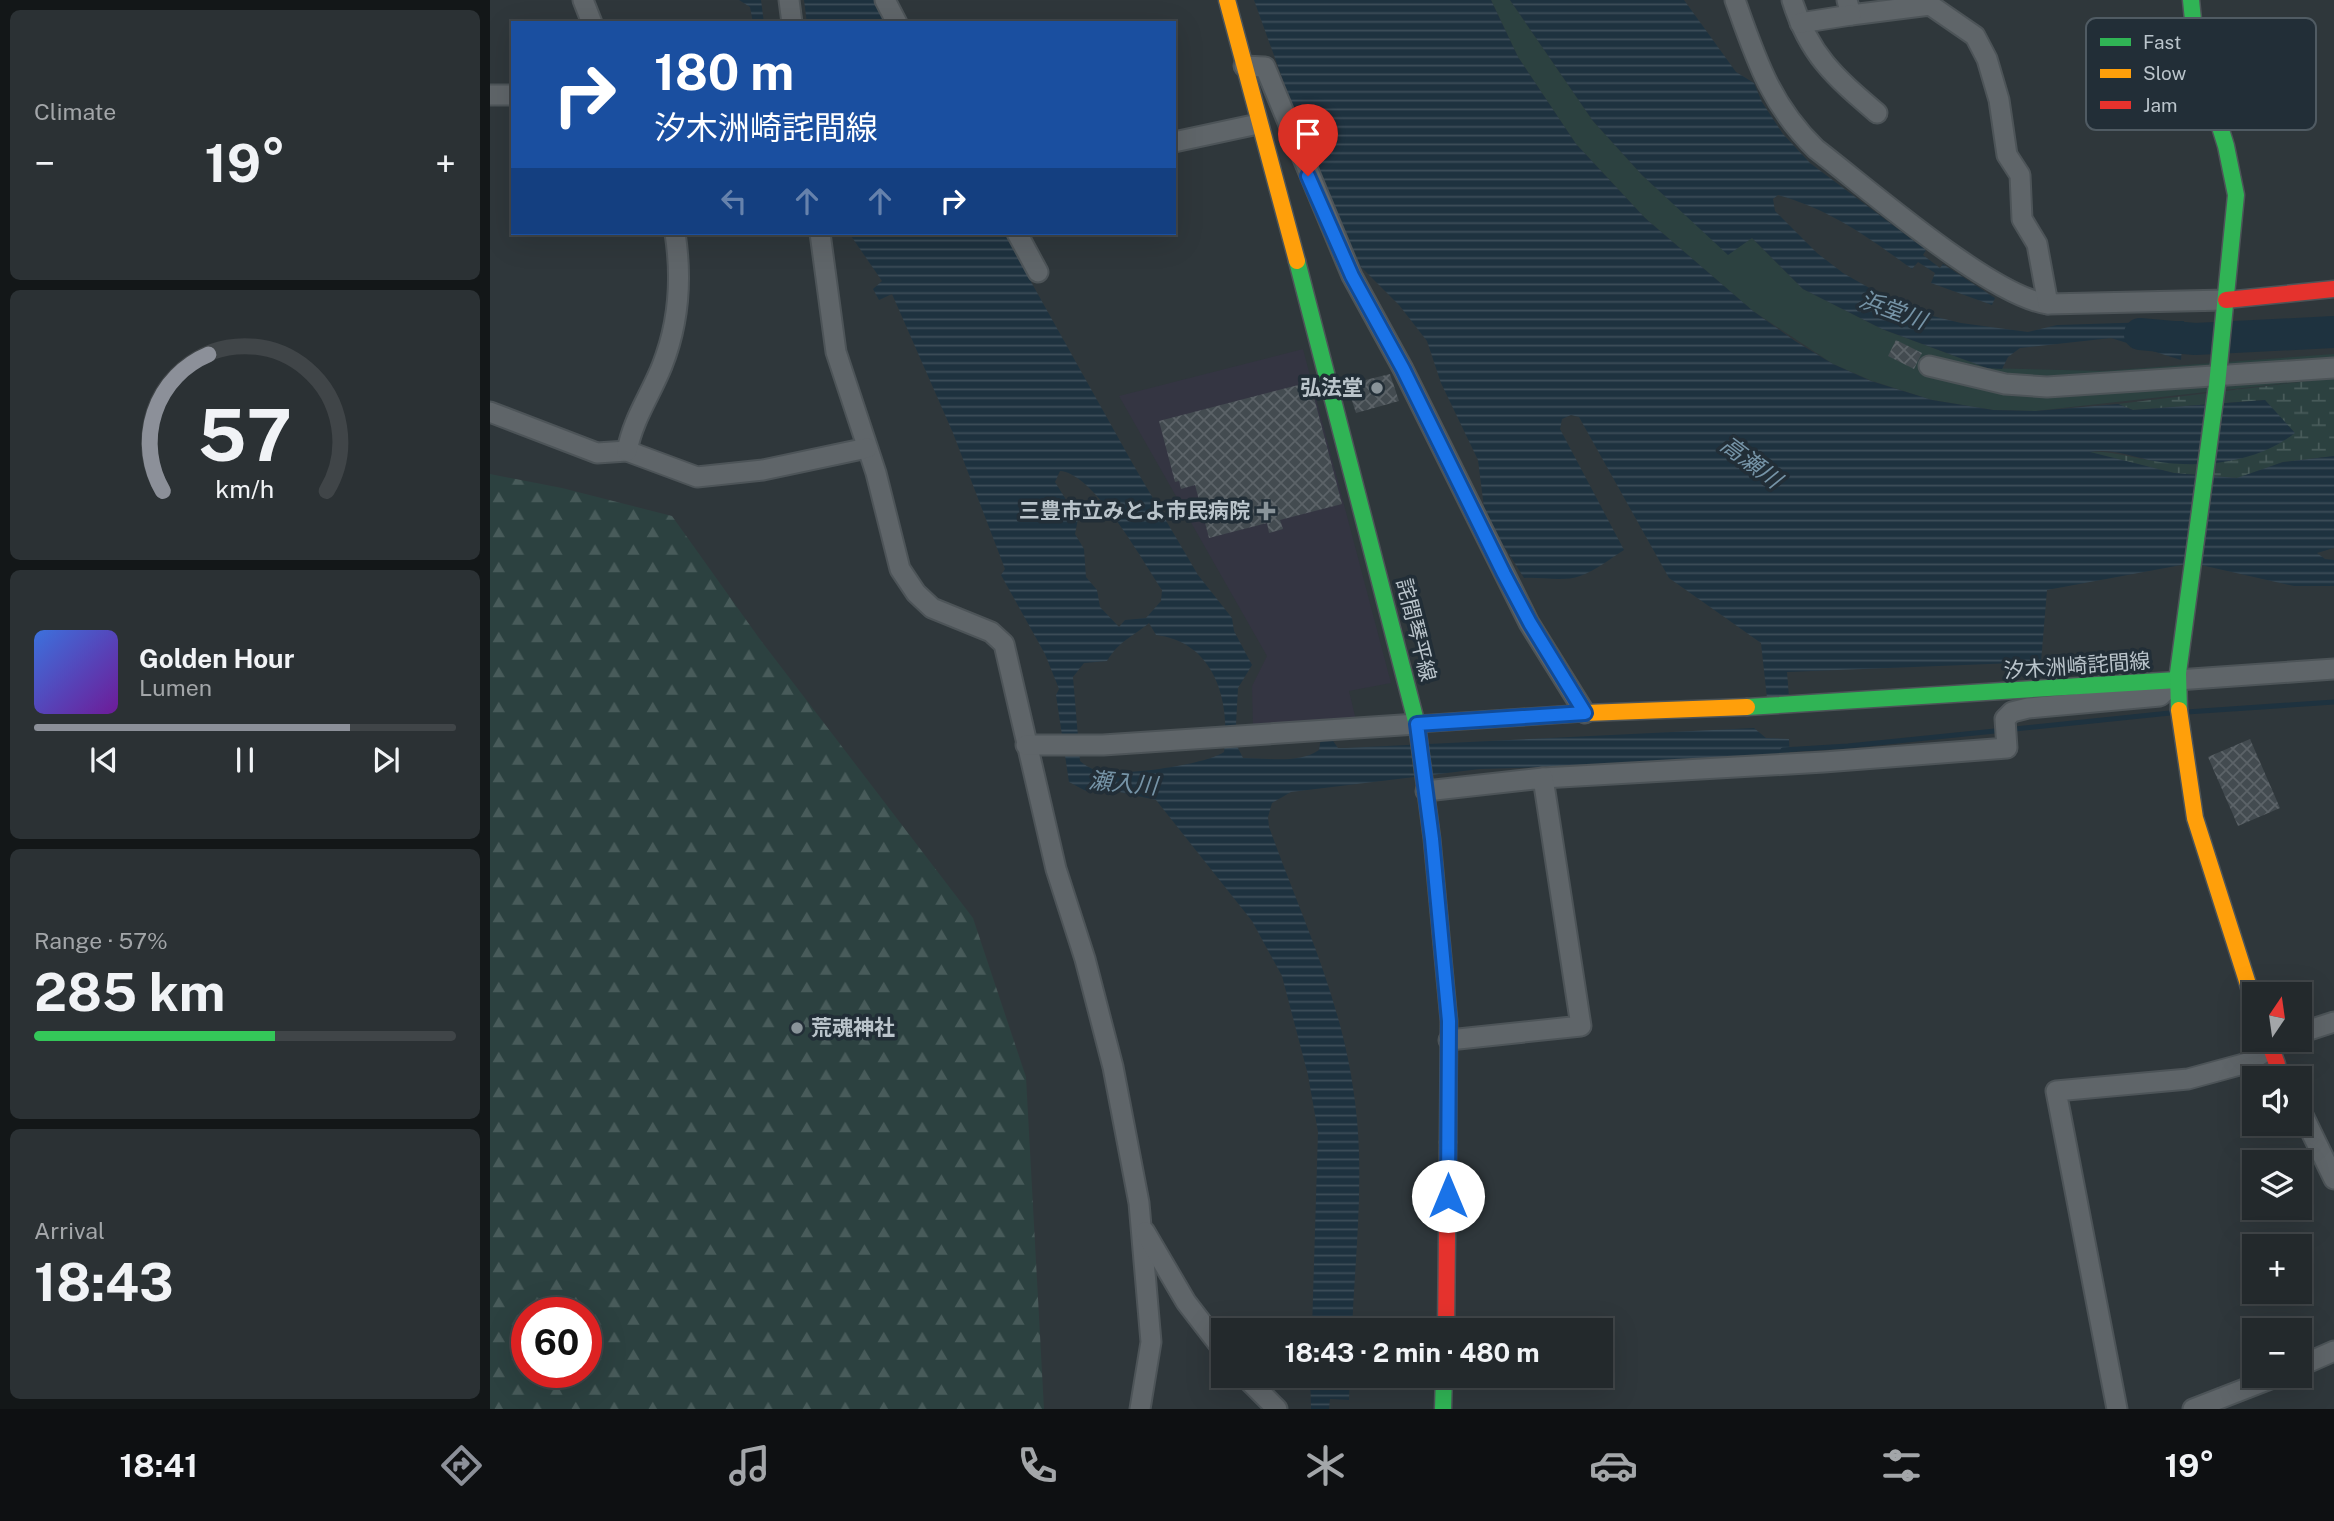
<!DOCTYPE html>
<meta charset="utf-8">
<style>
:root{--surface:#23292c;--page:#2b3134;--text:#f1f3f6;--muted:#a3a6a9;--line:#404548;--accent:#8c9099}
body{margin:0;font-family:"Public Sans","Noto Sans JP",sans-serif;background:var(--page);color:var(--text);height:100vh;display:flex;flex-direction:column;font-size:26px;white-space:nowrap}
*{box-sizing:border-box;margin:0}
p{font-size:23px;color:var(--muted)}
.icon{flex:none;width:38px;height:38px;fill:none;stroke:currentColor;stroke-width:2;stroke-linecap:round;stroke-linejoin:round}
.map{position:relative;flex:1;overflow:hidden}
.panel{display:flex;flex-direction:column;gap:10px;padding:10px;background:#131718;width:490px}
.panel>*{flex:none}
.top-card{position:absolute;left:21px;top:21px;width:665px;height:214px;border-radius:0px;box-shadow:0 7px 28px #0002,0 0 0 2px var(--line);background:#1a4fa0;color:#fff;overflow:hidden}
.needle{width:46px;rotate:13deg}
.buttons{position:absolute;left:1752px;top:982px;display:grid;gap:14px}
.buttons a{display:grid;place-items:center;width:70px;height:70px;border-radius:0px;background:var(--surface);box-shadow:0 7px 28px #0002,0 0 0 2px var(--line);font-size:35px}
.speed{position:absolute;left:21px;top:1297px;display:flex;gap:14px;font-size:35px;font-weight:700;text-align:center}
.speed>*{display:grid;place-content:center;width:91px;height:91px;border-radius:50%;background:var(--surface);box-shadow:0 7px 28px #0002,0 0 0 2px var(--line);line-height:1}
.speed .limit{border:10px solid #d22;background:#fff;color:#111}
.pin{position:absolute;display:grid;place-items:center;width:60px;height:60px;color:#fff;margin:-72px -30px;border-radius:50% 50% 50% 0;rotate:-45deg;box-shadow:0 0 7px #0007}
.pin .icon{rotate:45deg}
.me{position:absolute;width:77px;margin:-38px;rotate:0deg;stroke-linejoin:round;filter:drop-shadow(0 0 5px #0008)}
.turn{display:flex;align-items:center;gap:24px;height:147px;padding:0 28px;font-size:32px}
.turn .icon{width:91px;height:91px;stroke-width:2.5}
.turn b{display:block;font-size:49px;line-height:60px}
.lanes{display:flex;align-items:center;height:66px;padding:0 28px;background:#0003;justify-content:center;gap:35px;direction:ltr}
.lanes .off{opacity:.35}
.big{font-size:52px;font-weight:700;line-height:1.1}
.panel .tile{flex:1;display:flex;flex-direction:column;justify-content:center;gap:10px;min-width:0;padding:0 24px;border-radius:10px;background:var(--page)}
.panel .dial{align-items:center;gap:0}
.dial svg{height:182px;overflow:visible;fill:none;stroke:var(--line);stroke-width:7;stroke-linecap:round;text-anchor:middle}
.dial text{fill:var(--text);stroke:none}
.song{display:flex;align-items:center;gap:21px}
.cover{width:84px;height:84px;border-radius:10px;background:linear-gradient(135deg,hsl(220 70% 55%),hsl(280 70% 35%))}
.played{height:7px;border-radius:4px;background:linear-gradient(90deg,var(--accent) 75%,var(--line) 75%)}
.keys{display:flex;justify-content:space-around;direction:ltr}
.heat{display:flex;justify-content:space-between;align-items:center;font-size:38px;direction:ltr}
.charge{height:10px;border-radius:5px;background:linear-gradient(90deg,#34c759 57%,var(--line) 0)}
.trip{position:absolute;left:721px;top:1318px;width:402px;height:70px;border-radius:0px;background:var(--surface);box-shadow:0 7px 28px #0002,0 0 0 2px var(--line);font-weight:700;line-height:70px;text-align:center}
.dock{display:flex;height:112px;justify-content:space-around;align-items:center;background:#0e1012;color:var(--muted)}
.dock .icon{width:49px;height:49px}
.dock .selected{color:var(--accent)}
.dock b{font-size:32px;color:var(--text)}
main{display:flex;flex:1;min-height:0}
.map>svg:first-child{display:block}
</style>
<main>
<section class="panel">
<div class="tile"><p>Climate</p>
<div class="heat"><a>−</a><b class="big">19°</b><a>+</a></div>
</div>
<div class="tile dial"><svg viewBox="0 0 100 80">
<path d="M14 69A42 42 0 1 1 86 69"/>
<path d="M14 69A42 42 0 0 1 34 9" stroke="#8c9099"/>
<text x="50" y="56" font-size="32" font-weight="700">57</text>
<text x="50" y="72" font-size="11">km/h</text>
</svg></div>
<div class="tile">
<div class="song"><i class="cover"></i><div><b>Golden Hour</b><p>Lumen</p></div></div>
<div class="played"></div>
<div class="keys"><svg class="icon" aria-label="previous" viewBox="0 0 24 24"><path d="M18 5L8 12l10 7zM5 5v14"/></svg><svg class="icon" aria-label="pause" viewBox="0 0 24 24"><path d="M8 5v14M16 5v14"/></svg><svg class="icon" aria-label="next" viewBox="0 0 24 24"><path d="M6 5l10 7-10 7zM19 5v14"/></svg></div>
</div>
<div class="tile"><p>Range · 57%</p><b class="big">285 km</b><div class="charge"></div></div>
<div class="tile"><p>Arrival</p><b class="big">18:43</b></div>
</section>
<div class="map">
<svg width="1844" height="1409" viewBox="0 0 1844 1409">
<defs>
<pattern id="forest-firs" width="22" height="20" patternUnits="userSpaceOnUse" patternTransform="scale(1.75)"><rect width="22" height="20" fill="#2c4140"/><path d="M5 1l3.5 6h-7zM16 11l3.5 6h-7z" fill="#485b5a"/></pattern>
<pattern id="wetland-marsh" width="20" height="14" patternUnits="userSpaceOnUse" patternTransform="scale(1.75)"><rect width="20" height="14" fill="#2c4140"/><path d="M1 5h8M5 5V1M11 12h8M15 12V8" fill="none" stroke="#485b5a"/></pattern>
<pattern id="water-rules" width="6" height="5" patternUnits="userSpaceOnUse" patternTransform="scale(1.75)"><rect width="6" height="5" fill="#1e323f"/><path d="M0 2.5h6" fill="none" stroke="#3d4e59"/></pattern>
<pattern id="building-cross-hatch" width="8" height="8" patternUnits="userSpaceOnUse" patternTransform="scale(1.75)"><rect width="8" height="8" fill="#434b50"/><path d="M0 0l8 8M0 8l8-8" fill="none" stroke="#5c6368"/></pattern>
</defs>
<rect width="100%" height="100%" fill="#2f373b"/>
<path fill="#343542" d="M813,349L901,683L859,691L866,720L763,731L762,686L777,656L629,396Z"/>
<path fill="#2c4140" d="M1001,0H1020L1103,121L1152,175L1238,254L1262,238L1313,289L1392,329L1497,368L1613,371L1844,354V378L1546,411L1503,410L1442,400L1382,381L1343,364L1263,311L1155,218L1086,144L1028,57Z"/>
<path fill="url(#forest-firs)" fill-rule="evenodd" d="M0,474L72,488L182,516L269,638L483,918L536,1077L554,1409H0ZM37,1312H96V1372H37Z"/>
<path fill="url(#wetland-marsh)" d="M1844,378V456L1793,462L1748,478L1684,473L1598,452C1623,450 1643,459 1668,461C1716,466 1765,463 1804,433L1775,400L1643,410L1628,404Z"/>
<g fill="url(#water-rules)" fill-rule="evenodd">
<path d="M249,0H271L274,23H263L260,7Z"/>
<path d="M314,0H385L397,23H317Z"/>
<path d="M764,0H1001L1028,57L1086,144L1155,218L1263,311L1305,341L1343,364L1381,381L1442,400L1503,410L1546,411L1628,404L1643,410L1775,400L1805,433C1766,463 1712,469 1664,461C1643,457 1622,448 1600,452L1684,473L1747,478L1793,462L1844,456V548L1827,553L1835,559L1844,560V586H1804L1702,563L1557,590L1551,662L1297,672L1299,697L1277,698L1271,643L1179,578L1089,417L1081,415L1072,419L1070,429L1134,550C1121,558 1105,571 1090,576C1074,582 1052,577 1034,578L995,516L988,460L951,383L937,341L909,305L870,266L851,229L812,133Z"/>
<path d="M1020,0H1194L1246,72L1264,83L1272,102L1293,134L1320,163L1436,250L1433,255L1450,268L1453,264L1505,298L1502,305L1441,283L1445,273L1428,262L1422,269C1378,237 1341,210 1288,195L1283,199L1285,211L1327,253L1353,273L1418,310L1471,323L1538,332L1567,325L1694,321L1691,360L1621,338L1530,348L1518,357L1512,369L1497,368L1392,329L1313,289L1262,238L1238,255L1152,175L1103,121Z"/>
<path d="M359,233H518L540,280L644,466L708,575L742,618L744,631L762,665L748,688L745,742L753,758C776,758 809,764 829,750L831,737L841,738L848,748H855L1264,728L1276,738L1299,739L1300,760L990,769L801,792L782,803L778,817L779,827C813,921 853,1002 865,1102C875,1177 865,1255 862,1330H822L828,1132L818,1075L792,976L762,921L666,800L611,788L596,791L579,782L566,695L569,689L555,654L511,575L515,569L463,433L402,294L389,300L383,289L392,281ZM570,471C604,473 653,562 672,590L671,601L656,618L635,620L629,627L610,607L607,590L596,577L594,549L585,534L588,519L565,482ZM659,623L666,635C725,642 741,702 734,752C714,765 638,775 614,772C605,771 597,767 590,761L583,677L594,663L617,661C630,640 641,638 659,623Z"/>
<path d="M820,1376H860L859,1400L840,1399L839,1409H821Z"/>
</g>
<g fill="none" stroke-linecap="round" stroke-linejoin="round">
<g stroke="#1e323f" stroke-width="5">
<path d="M1697,712L1844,702"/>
<path d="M1293,750L1358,746L1680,713"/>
</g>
<path stroke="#1e323f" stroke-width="32" d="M1650,334L1705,339L1844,332"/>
</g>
<g fill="url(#building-cross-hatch)">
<path d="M1406,340L1432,353L1424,369L1398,356Z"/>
<path d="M900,374L909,401L866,413L861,398L871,395L867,382Z"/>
<path d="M820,382L852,504L790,520L793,529L779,533L777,523L719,538L705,485L691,489L689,481L685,482L669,421Z"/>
<path d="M1760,739L1790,808L1748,826L1718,757Z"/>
</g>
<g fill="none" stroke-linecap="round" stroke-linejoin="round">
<defs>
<g id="street">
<path d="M93,0L102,23"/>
<path d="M299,0L302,23"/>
<path d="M395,0L407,23"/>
<path d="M1245,0C1266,59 1280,104 1326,149C1376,187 1501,297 1558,304"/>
<path d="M1302,0C1319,55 1345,77 1387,113"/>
<path d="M1357,0L1361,15L1440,5L1485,36L1497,59L1509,100L1517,155L1530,175L1532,219L1547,244L1558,304L1736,300"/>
<path d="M1310,23L1361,15"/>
<path d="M754,66L775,67L862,276L913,369L1039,623L1095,713"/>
<path d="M0,95H23"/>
<path d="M684,142L768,124"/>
<path d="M330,233L346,352L386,473L410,569L426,593L442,608L501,632L514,644L566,869L595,959L623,1067L649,1203L661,1342L650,1409"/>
<path d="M527,233L548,272"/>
<path d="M1439,366L1515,384L1557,387L1844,368"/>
<path d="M0,412L107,453L137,451L207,477L273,470L377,448"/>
<path d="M137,451C143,419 160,396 172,366C189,323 192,278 185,233"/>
<path d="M536,745H613L927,724"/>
<path d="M1053,778L1334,762L1517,748L1515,719L1522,712L1538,708L1670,696L1687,680L1844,669"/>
<path d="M936,791L1053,778L1091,1026L959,1040"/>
<path d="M1810,1033L1844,1022"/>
<path d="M1810,1109L1844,1179"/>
<path d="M655,1232L696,1302L733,1350"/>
<path d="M1810,1366L1844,1351"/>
<path d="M754,1376L787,1409"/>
<path d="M1627,1409L1566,1091L1698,1079L1757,1063L1794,1040"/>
<path d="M1703,1409L1788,1376"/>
</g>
<g id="fast">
<path d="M807,261L927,725"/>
<path d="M1257,707L1687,680"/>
<path d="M1689,710L1688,673L1727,385L1746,195L1736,146L1706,50L1701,0"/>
<path d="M953,1409L954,1376"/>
</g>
<g id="slow">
<path d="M737,0L807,261"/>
<path d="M1689,710L1705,818L1764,1003"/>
<path d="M927,724L1095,713L1257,707"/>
<path d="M927,725L942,839L959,1021L958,1142"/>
</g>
<g id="jam">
<path d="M1736,300L1844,289"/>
<path d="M1778,1040L1787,1064"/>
<path d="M956,1330L958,1142"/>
</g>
</defs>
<use href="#street" stroke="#4d5458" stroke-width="23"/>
<use href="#fast" stroke="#4d5458" stroke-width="19"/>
<use href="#slow" stroke="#4d5458" stroke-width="19"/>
<use href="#jam" stroke="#4d5458" stroke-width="19"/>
<use href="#street" stroke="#5f6569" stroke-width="19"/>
<use href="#fast" stroke="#30b455" stroke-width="16"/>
<use href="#slow" stroke="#ff9f0a" stroke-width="16"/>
<use href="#jam" stroke="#e5322d" stroke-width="16"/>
</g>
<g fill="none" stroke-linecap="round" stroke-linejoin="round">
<defs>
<path id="route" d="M818,176L862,276L913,369L1014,574L1040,623L1095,713L927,724L942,839L959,1021L958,1196"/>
</defs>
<use href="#route" stroke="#114b97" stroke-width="18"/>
<use href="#route" stroke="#1a73e8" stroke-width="12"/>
</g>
<g fill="#899399" stroke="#222e37" stroke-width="2.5">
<circle cx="887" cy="388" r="7"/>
<path d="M772.5 500.5h7v7h7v7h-7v7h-7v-7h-7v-7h7z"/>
<circle cx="307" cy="1028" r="7"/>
</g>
<g text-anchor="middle" stroke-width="7" stroke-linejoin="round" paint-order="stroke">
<g font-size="21" font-weight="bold" fill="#bac4cb" stroke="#222e37" text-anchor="end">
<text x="873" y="395">弘法堂</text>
<text x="760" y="518">三豊市立みとよ市民病院</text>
<text x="321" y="1035" text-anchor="start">荒魂神社</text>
</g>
<g font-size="21" fill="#bac4cb" stroke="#222e37">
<text transform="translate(926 630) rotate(76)" y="7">詫間琴平線</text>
<text transform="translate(1587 666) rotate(-4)" y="7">汐木洲崎詫間線</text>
</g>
<g font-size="23" font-style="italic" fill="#7694a7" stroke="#222e37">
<text transform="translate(1403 310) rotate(20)" y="8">浜堂川</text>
<text transform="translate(1261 462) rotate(37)" y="8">高瀬川</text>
<text transform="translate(633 783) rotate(5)" y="8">瀬入川</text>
</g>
</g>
<rect x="1596" y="18" width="230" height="112" rx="10" fill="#222e37" stroke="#505b63" stroke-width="2"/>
<rect x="1610" y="38" width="31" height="8" fill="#30b455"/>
<rect x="1610" y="69" width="31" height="9" fill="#ff9f0a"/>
<rect x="1610" y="101" width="31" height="8" fill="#e5322d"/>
<g font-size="19" fill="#bac4cb">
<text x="1653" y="49">Fast</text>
<text x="1653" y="80">Slow</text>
<text x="1653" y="112">Jam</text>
</g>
</svg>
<div class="buttons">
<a><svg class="needle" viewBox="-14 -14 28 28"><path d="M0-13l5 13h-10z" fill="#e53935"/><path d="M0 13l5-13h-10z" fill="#a3a6a9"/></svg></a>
<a><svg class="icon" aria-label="sound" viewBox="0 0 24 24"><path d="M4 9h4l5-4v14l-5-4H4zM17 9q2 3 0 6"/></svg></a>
<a><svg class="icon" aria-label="layers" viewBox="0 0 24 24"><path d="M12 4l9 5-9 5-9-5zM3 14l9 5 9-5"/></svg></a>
<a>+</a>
<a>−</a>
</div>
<div class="speed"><div class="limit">60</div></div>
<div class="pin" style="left:818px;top:176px;background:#d93025"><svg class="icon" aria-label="arrive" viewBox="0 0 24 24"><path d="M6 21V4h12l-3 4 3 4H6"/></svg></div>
<svg class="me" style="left:958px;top:1196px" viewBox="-20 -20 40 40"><circle r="19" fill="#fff"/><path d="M0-13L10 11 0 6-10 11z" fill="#1a73e8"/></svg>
<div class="trip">18:43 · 2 min · 480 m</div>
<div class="top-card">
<div class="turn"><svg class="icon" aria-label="right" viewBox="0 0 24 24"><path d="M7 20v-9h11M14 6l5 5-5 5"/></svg><div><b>180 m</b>汐木洲崎詫間線</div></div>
<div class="lanes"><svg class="icon off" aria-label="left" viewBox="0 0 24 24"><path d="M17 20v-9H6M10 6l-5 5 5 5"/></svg><svg class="icon off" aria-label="ahead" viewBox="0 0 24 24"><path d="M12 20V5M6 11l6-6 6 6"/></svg><svg class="icon off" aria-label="ahead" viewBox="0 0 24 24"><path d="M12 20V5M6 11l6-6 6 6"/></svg><svg class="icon" aria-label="right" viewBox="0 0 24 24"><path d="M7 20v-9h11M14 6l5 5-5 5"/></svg></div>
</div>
</div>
</main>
<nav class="dock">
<b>18:41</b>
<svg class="icon selected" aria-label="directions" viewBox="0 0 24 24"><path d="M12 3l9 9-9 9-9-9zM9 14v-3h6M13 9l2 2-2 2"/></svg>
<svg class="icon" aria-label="music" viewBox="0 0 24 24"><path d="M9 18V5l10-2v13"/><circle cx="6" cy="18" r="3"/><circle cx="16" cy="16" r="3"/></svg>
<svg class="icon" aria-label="phone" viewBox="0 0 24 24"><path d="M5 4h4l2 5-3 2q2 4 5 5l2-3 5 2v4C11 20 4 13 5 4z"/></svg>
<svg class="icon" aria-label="climate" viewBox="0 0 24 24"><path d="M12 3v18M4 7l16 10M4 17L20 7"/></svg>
<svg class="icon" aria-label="car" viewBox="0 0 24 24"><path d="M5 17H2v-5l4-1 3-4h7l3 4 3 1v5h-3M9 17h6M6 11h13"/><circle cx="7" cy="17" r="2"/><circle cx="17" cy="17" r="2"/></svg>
<svg class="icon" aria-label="filters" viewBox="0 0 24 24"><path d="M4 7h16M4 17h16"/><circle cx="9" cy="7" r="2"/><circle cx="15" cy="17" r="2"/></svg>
<b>19°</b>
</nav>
